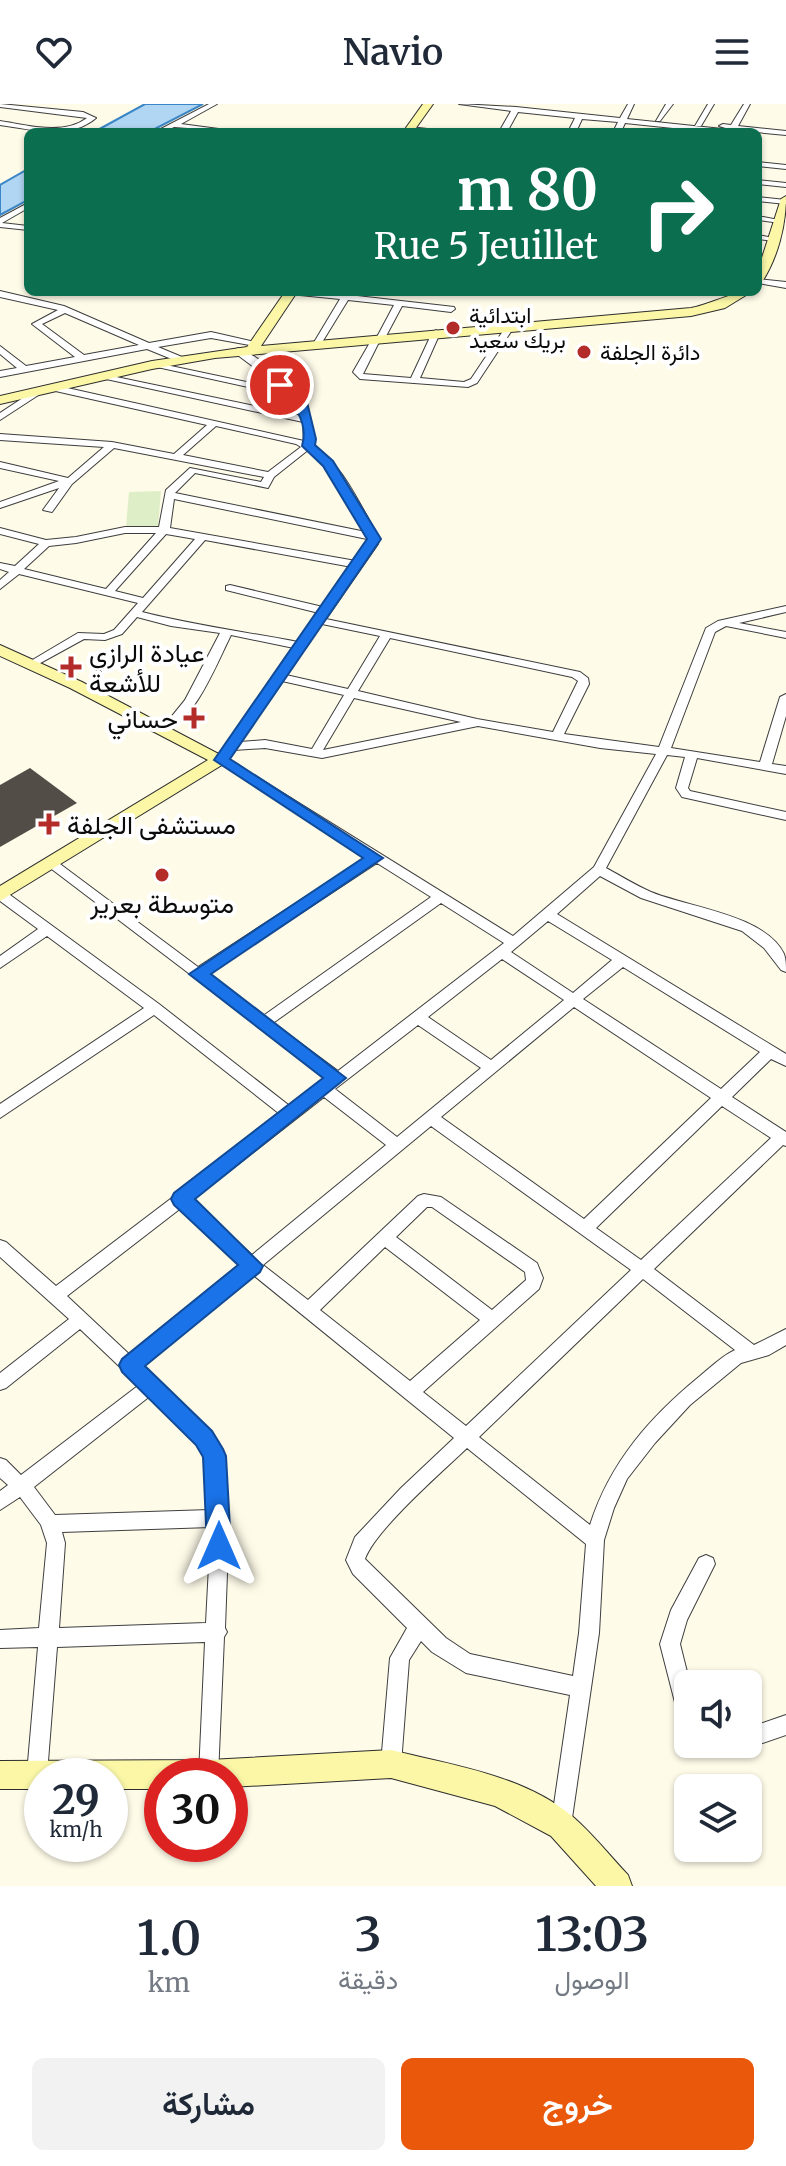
<!DOCTYPE html>
<html lang="ar">
<meta charset="utf-8">
<style>
body{margin:0;font-family:Merriweather,Vazirmatn,serif;background:#f2f2f3;color:#1f2937;direction:rtl;height:100vh;display:flex;flex-direction:column;font-size:30px;white-space:nowrap}
*{box-sizing:border-box;margin:0}
p{font-size:26px;color:#747a83}
.icon{flex:none;width:44px;height:44px;fill:none;stroke:currentColor;stroke-width:2;stroke-linecap:round;stroke-linejoin:round}
.map{position:relative;height:1782px;overflow:hidden;direction:ltr}
.drawer{display:flex;flex-direction:column;background:#fff;flex:1}
.drawer>*{flex:none}
.hud{position:absolute;left:24px;top:24px;width:738px;height:168px;border-radius:12px;box-shadow:0 2px 6px #0004;direction:rtl;background:#0b6e4f;color:#fff;overflow:hidden}
.buttons{position:absolute;left:674px;top:1566px;display:grid;gap:16px}
.buttons a{display:grid;place-items:center;width:88px;height:88px;border-radius:12px;background:#fff;box-shadow:0 2px 6px #0004;font-size:40px}
.speed{position:absolute;left:24px;top:1654px;display:flex;gap:16px;font-size:40px;font-weight:700;text-align:center}
.speed>*{display:grid;place-content:center;width:104px;height:104px;border-radius:50%;background:#fff;box-shadow:0 2px 6px #0004;line-height:1}
.speed small{font-size:20px;font-weight:400}
.speed .limit{border:12px solid #d22;background:#fff;color:#111}
.pin{position:absolute;display:grid;place-items:center;width:68px;height:68px;color:#fff;margin:-34px;border:4px solid #fff;border-radius:50%;box-shadow:0 2px 8px #0007}
.me{position:absolute;width:88px;margin:-44px;rotate:0deg;stroke-linejoin:round;filter:drop-shadow(0 0 6px #0008)}
.turn{display:flex;align-items:center;gap:28px;height:168px;padding:0 32px;font-size:36px}
.turn .icon{width:104px;height:104px;stroke-width:2.5}
.turn b{display:block;font-size:56px;line-height:68px}
.eta{display:flex;justify-content:space-evenly;align-items:center;height:136px;text-align:center}
.eta b{font-size:48px;font-weight:600;line-height:56px}
.primary-button{display:flex;gap:16px;margin-top:auto;padding:16px 32px}
.primary-button a{flex:1;height:92px;border-radius:12px;background:#ea580c;color:#fff;font-size:32px;font-weight:600;line-height:92px;text-align:center}
.primary-button a+a{background:#f2f2f3;color:#1f2937}
header{display:flex;justify-content:space-between;align-items:center;height:104px;padding:0 32px;background:#fff;font-size:36px;font-weight:600}
.map>svg:first-child{display:block}
</style>
<header><svg class="icon" aria-label="menu" viewBox="0 0 24 24"><path d="M4 6h16M4 12h16M4 18h16"/></svg>Navio<svg class="icon" aria-label="heart" viewBox="0 0 24 24"><path d="M12 20l-8-8c-3-5 5-10 8-4 3-6 11-1 8 4z"/></svg></header>
<div class="map">
<svg width="786" height="1782" viewBox="0 0 786 1782">
<rect width="100%" height="100%" fill="#fefbe9"/>
<!-- pitch -->
<path fill="#deeec7" d="M161,387L158,423H126L129,388Z"/>
<!-- water -->
<g fill="#b1d6f3" stroke="#3b86c6" stroke-width="2">
<path d="M145,0H203L149,28H94Z"/>
<path d="M28,65V96L0,111V81Z"/>
</g>
<!-- building -->
<path fill="#534d48" d="M30,664L77,699L0,743V681Z"/>
<g fill="none" stroke-linecap="round" stroke-linejoin="round">
<!-- street casing -->
<g stroke="#3e3e3e" stroke-width="2">
<g id="street">
<path d="M0,0L83,8L96,14C69,37 31,25 0,21V17C27,21 63,32 87,14L0,3Z"/>
<path d="M209,0H217L181,20L241,28L174,23L164,28H155Z"/>
<path d="M459,0L516,3L620,14L628,0H634L627,15L732,26L719,22L723,20L731,21L744,0H750L738,22L786,27V31L735,26H733L736,28H711L625,19L621,28H613L618,18L582,15L576,28H568L575,14L518,8L507,28H499L511,7Z"/>
<path d="M666,0H673L660,17H656Z"/>
<path d="M708,0H714L701,22H695Z"/>
<path d="M410,23L436,26L440,28L407,27Z"/>
<path d="M758,58L786,61V65L758,62Z"/>
<path d="M758,76L786,79V83L758,80Z"/>
<path d="M758,93L786,96V100L758,97Z"/>
<path d="M28,99V104L2,119L28,122V126L0,123V114Z"/>
<path d="M758,112L784,117L780,119L758,116Z"/>
<path d="M758,131L778,135L774,137L758,135Z"/>
<path d="M758,175L786,178V184L758,179Z"/>
<path d="M0,187L64,202L149,239L211,228L259,239L255,242L211,234L158,243L182,253V257L179,258L147,245L0,273V267L17,264L0,250V242L26,262L75,253L32,220L58,206L0,193ZM65,209L139,241L84,251L42,220Z"/>
<path d="M296,188H322L454,203L455,205L451,208L402,202L385,234L380,236L363,270L411,274L432,229L436,226L440,229L420,274L464,278L471,275L507,221L514,223L477,279L468,283L360,275L353,268L372,235L377,233L394,201L348,196L321,240L317,243L313,240L340,195L300,191Z"/>
<path d="M238,244C275,261 318,297 313,341C345,363 359,401 379,433L378,440L326,515L580,568L588,574L589,580L564,630L659,643L706,524L718,517L786,502V508L739,519L786,528V534L726,522L715,528L671,644L760,658L780,593L786,590V612L772,660L786,662V670L697,654L688,684L690,687L786,708V716L682,693L676,684L685,653L667,651L606,764C621,772 635,781 651,788C687,803 766,811 784,850C786,855 786,862 786,868L781,866L764,844L742,827L641,794L600,772L557,810L786,950V962L771,955L732,993L786,1028V1042L783,1041L654,1165L754,1241L786,1225V1241L769,1251L741,1259L690,1301L655,1339L627,1375L614,1404L604,1436L599,1529L571,1721L568,1728L561,1731L554,1728L551,1721L570,1591L466,1569L432,1548L421,1537L409,1556L401,1660L398,1667L391,1670L384,1667L381,1660L390,1554L407,1524L353,1470L346,1456L355,1433L401,1384L454,1334L252,1170L141,1262L210,1328L223,1352L229,1414L225,1524L227,1528L224,1533L218,1672H200L199,1670L205,1538L57,1543L47,1670L42,1672V1678L37,1680L30,1677L27,1670L38,1543L0,1544V1526L39,1524L47,1439L41,1421L20,1393L0,1406V1387L8,1381L0,1374V1354L6,1356L21,1371L139,1281L80,1225L6,1284L0,1286V1269L69,1215L0,1153V1136L6,1138L56,1182L281,1011L154,911L0,1014V1000L144,904L47,832L0,864V852L38,825L0,797V787L6,788L159,900L291,1003L328,975L45,760L51,756L56,757L198,863L367,753L215,656L294,544L231,531C216,561 195,617 162,630L156,626L168,617L185,596L220,529L171,522L137,513L122,530L105,536L84,535L33,563L27,560L29,558L78,529L104,530L114,526L138,499L19,470L0,485V476L9,468L0,465V459L15,462L39,440L0,430V424L46,436L76,433L125,423H159L166,386L190,364L261,378L264,373L114,344L72,380L52,408L43,406L59,384L0,404V398L59,377L0,364V358L68,374L104,343L0,336V330L112,338L174,350L207,321L51,286V282L54,281L304,337L303,318L97,273L102,270L302,312L289,292L148,261L152,258L284,286L235,249L234,247ZM216,322L296,340L301,343L268,368L183,351ZM308,346C335,368 350,398 366,428L175,389L195,369L268,384L274,373ZM174,395L367,435L368,440L356,457L170,424ZM125,429H156L106,485L24,465L49,442L76,439ZM166,430L195,435L143,494L115,487ZM205,436L352,463L323,503L230,481L226,482V486L319,509L313,514V518L298,538C246,528 193,521 142,508ZM322,520L380,532L348,585L286,571ZM390,534L572,573L578,577L553,628L477,615L358,587ZM282,577L344,591L312,645L265,636L240,638ZM354,594L461,618L323,646ZM478,622L600,644L656,650L594,763L513,832L228,655L234,646L265,644L322,654ZM377,759L431,793L263,912L208,870ZM441,799L504,839L338,967L273,919ZM548,817L612,856L573,889L511,848ZM502,855L564,896L491,956L428,913ZM623,863L760,948L721,985L583,895ZM574,903L711,994L584,1115L441,1013ZM418,921L481,964L397,1033L335,985ZM324,993L386,1041L252,1151L192,1096ZM722,1002L771,1034L641,1156L596,1124ZM431,1022L631,1166L466,1322L423,1288L539,1185L543,1174L537,1159L441,1093L424,1090L418,1092L308,1196L263,1161ZM427,1103H432L525,1168L526,1176L492,1206L396,1133ZM181,1104L241,1160L130,1251L67,1192ZM385,1143L480,1216L410,1277L320,1206ZM643,1175L735,1246C722,1252 711,1263 700,1272C650,1313 610,1358 590,1421L479,1333ZM150,1292L198,1340L205,1353L210,1406L55,1411L34,1383ZM467,1344L586,1440L579,1529L573,1572L470,1550L446,1534L365,1455C375,1426 442,1368 467,1344ZM211,1423L206,1519L59,1524L65,1439L62,1428Z"/>
<path d="M35,286L43,288L0,316V309Z"/>
<path d="M706,1451L713,1454L715,1460L687,1516L680,1540L690,1580H688V1620L681,1617L678,1610L660,1540L671,1506L699,1454Z"/>
<path d="M786,1611V1631L748,1644L741,1641L748,1640V1624Z"/>
</g>
</g>
<!-- secondary casing -->
<g stroke="#2d2d2d" stroke-width="2">
<g id="secondary">
<path d="M423,0H433L413,28H403Z"/>
<path d="M786,92C786,121 778,153 762,178L758,179V166L781,95Z"/>
<path d="M285,188H297L261,242L691,204C712,200 730,188 751,188L725,204L691,212L215,254L152,265L0,300V292L152,257L247,243Z"/>
<path d="M0,541L82,578L230,656L0,797V782L208,656L70,584L0,552Z"/>
<path d="M391,1646C451,1661 523,1671 572,1712C592,1729 610,1752 628,1771L632,1782H596L551,1732L495,1702L391,1674L230,1683V1672H162V1685H110V1672H42V1685H0V1657L209,1656Z"/>
</g>
</g>
<!-- street -->
<use href="#street" fill="#fff" fill-rule="evenodd"/>
<!-- secondary -->
<use href="#secondary" fill="#fbf7a7" fill-rule="evenodd"/>
</g>
<!-- route -->
<path fill="#1a73e8" stroke="#114b97" stroke-width="2" d="M280,278L307,298L316,335L315,341L333,357L381,435L230,655L383,754L211,870L346,974L195,1095L263,1162L260,1168L145,1262L212,1327L223,1345L226,1352L231,1442L227,1450L219,1454L211,1450L207,1442L203,1353L196,1341L122,1268L119,1261L122,1255L238,1161L174,1101L171,1095L174,1089L323,974L189,870L363,754L214,656L367,435L323,362L302,342C309,318 293,297 276,284L274,281Z"/>
<!-- markers -->
<g fill="#b32c2a" stroke="#fff" stroke-width="3">
<circle cx="453" cy="224" r="8"/>
<circle cx="584" cy="248" r="8"/>
<path d="M67 551h8v8h8v8h-8v8h-8v-8h-8v-8h8z"/>
<path d="M190 602h8v8h8v8h-8v8h-8v-8h-8v-8h8z"/>
<path d="M45 708h8v8h8v8h-8v8h-8v-8h-8v-8h8z"/>
<circle cx="162" cy="771" r="8"/>
</g>
<g text-anchor="middle" dominant-baseline="central" stroke-width="8" stroke-linejoin="round" paint-order="stroke">
<!-- far-poi labels -->
<g font-size="22" fill="#0b0b0b" stroke="#fff" text-anchor="start">
<text x="469" y="211">ابتدائية<tspan x="469" dy="25">بريك سعيد</tspan></text>
<text x="600" y="248">دائرة الجلفة</text>
</g>
<!-- poi labels -->
<g font-size="26" fill="#0b0b0b" stroke="#fff" text-anchor="start">
<text x="89" y="548">عيادة الرازي<tspan x="89" dy="30">للأشعة</tspan></text>
<text x="178" y="614" text-anchor="end">حساني</text>
<text x="67" y="720">مستشفى الجلفة</text>
<text x="162" y="799" text-anchor="middle">متوسطة بعرير</text>
</g>
</g>
</svg>
<div class="buttons">
<a><svg class="icon" aria-label="sound" viewBox="0 0 24 24"><path d="M4 9h4l5-4v14l-5-4H4zM17 9q2 3 0 6"/></svg></a>
<a><svg class="icon" aria-label="layers" viewBox="0 0 24 24"><path d="M12 4l9 5-9 5-9-5zM3 14l9 5 9-5"/></svg></a>
</div>
<div class="speed"><div>29<small>km/h</small></div><div class="limit">30</div></div>
<div class="pin" style="left:280px;top:281px;background:#d93025"><svg class="icon" aria-label="arrive" viewBox="0 0 24 24"><path d="M6 21V4h12l-3 4 3 4H6"/></svg></div>
<svg class="me" style="left:219px;top:1442px" viewBox="-20 -20 40 40"><path d="M0-17L14 15 0 8-14 15z" fill="#1a73e8" stroke="#fff" stroke-width="4"/></svg>
<div class="hud">
<div class="turn"><svg class="icon" aria-label="right" viewBox="0 0 24 24"><path d="M7 20v-9h11M14 6l5 5-5 5"/></svg><div><b>80 m</b>Rue 5 Jeuillet</div></div>
</div>
</div>
<section class="drawer">
<div class="eta">
<div><b>13:03</b><p>الوصول</p></div>
<div><b>3</b><p>دقيقة</p></div>
<div><b>1.0</b><p>km</p></div>
</div>
<div class="primary-button"><a>خروج</a><a>مشاركة</a></div>
</section>
